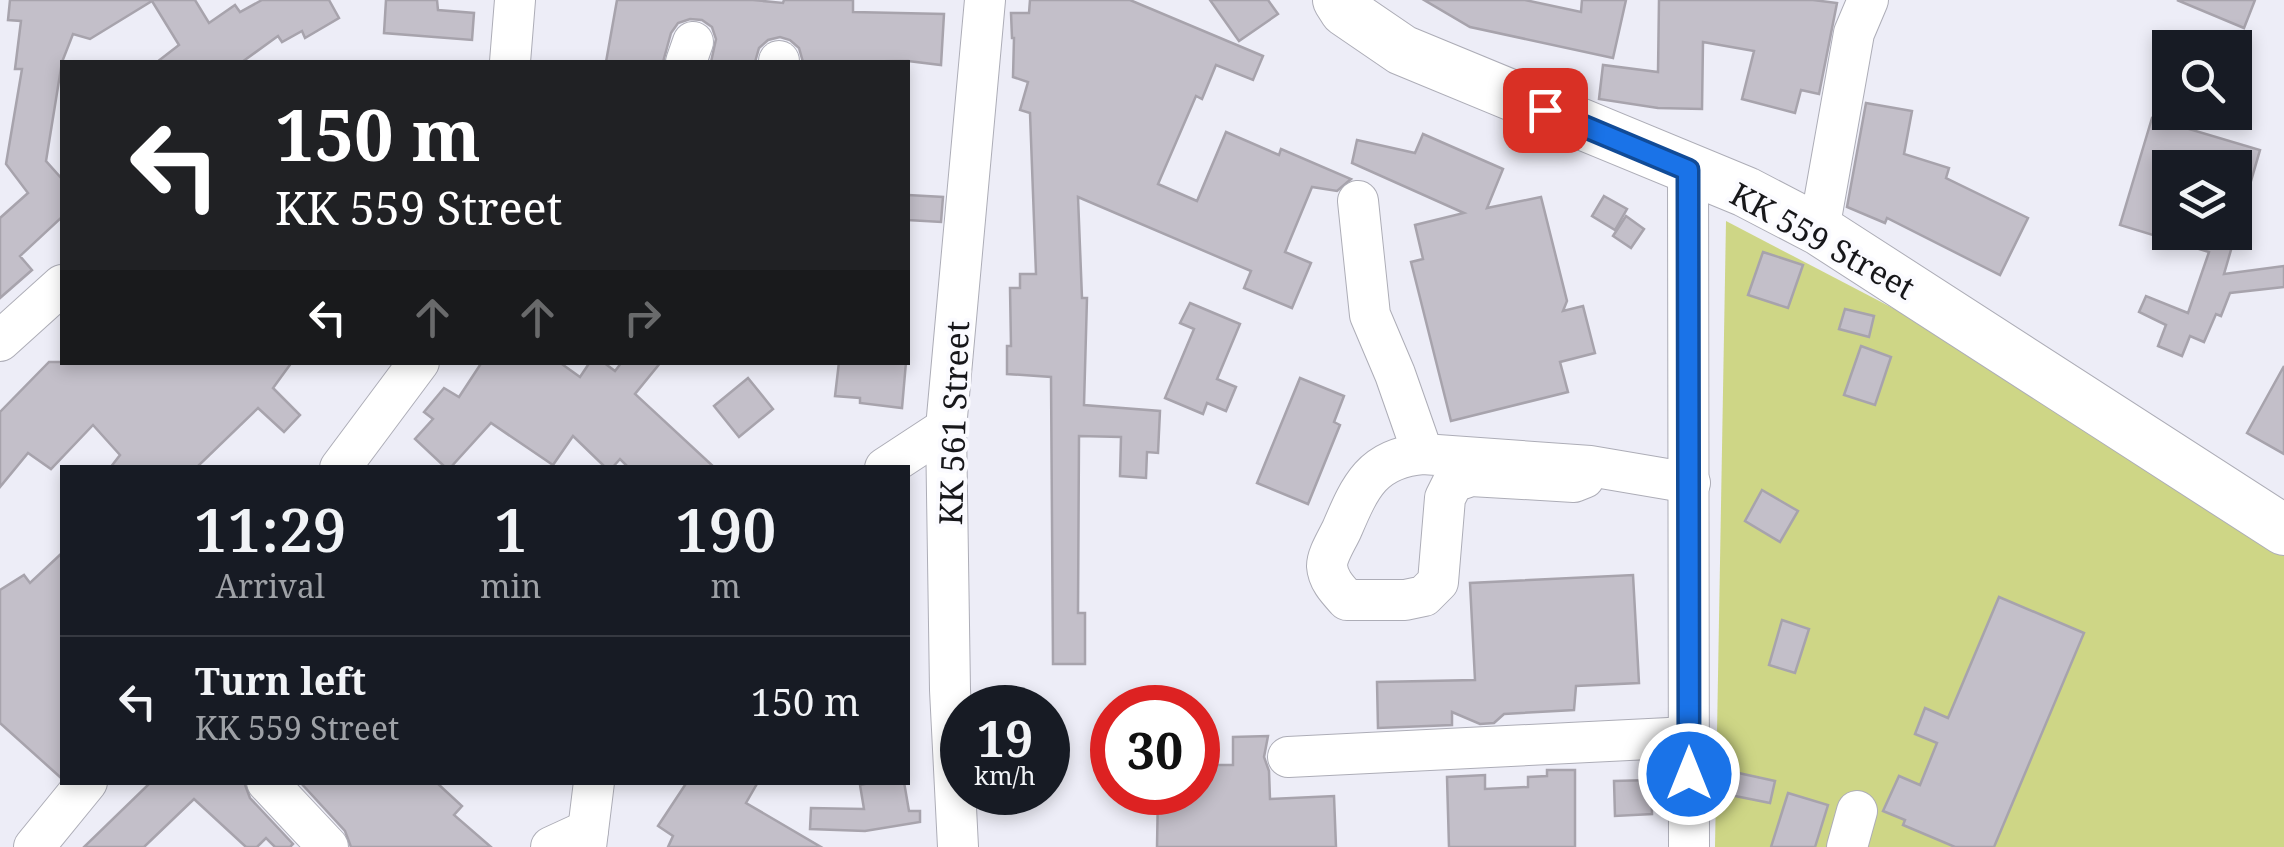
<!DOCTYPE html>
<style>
body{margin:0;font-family:"Noto Serif",serif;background:#20242c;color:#f1f3f6;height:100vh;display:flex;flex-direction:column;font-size:38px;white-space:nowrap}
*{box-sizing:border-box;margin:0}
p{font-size:32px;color:#9ea1a6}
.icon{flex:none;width:55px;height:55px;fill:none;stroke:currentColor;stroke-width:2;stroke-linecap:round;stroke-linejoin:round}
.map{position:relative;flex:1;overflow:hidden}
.side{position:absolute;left:60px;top:465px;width:850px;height:320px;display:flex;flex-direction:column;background:#171b24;border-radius:0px;box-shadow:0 5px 15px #0003}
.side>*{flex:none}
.guide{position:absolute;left:60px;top:60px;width:850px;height:305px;border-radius:0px;box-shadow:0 5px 15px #0003;background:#202124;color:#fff;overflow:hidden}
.buttons{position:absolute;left:2152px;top:30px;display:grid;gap:20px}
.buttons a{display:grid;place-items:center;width:100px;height:100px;border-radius:0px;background:#171b24;box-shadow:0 5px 15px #0003;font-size:50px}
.speed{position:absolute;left:940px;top:685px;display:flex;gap:20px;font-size:50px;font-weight:700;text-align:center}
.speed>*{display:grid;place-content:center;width:130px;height:130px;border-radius:50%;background:#171b24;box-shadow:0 5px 15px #0003;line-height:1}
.speed small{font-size:25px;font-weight:400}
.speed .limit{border:15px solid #d22;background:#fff;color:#111}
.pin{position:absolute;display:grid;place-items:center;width:85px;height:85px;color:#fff;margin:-42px;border-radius:20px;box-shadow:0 5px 15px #0006}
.me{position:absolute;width:110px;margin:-55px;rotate:0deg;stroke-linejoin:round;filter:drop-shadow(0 0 8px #0008)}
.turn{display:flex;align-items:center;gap:35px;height:210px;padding:0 50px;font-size:45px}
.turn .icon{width:130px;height:130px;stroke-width:2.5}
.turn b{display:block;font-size:70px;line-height:85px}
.lanes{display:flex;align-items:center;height:95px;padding:0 50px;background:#0003;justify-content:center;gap:50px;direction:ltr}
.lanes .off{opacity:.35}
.eta{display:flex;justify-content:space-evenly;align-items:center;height:170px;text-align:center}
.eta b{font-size:60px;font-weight:600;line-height:70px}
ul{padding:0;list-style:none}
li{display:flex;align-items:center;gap:30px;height:130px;padding:0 50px;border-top:2px solid #363941}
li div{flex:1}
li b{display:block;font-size:38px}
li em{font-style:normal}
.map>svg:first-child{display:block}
</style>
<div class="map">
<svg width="2284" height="847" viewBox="0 0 2284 847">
<rect width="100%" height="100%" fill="#ededf7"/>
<!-- green -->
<path fill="#ced686" d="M1726,221L1952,339L2284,551V847H1715Z"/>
<!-- building -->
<g fill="#c3bfc9" stroke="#a7a3ac" stroke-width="2.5" fill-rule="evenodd">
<path d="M10,0H195L209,23L235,5L240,12L262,0H329L339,18L305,38L302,31L282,42L278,36L242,62H157L179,45L152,1L90,39L73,34L62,62L46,161L62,179V217L20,256L32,270L0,298V218L28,193L6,164L22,69H15L21,21L8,20Z"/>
<path d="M386,0H437L438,10L474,13L472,40L384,33Z"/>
<path d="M617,0H753L783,3L784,0H853V12L944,14L941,65L908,61L803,62L799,48L790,40L780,37L768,40L759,48L755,62H711L716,39L712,27L702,20L690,19L678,23L671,33L663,62H606Z"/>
<path d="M1030,0H1130L1263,56L1253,80L1216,65L1202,99L1196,96L1158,184L1197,201L1226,132L1279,155L1281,149L1351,179L1337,191L1312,187L1285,252L1311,263L1292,308L1244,288L1251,271L1078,197L1082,298H1087L1084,405L1160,411L1158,453L1147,452L1146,478L1120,476L1121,437L1079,436L1078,613H1085V664H1053L1051,377L1007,374V346H1011L1010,288H1020V274H1036L1030,113L1020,110L1028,82L1013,77L1014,38H1012L1011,13H1029Z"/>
<path d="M1210,0H1268L1278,14L1239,41Z"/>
<path d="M1424,0H1525L1581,12L1582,0H1626L1613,58L1470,27Z"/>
<path d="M1659,0H1813L1837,3L1819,94L1801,90L1795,113L1742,99L1754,51L1703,42L1702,109L1658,108L1599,99L1603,65L1658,72Z"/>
<path d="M2177,0H2255L2244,28Z"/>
<path d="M1866,103L1912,111L1904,154L1949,168L1946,178L2028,218L2000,275L1887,218L1885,223L1847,207Z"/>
<path d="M2152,118L2260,150L2224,274L2284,266V287L2230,293L2221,316L2216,314L2204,342L2190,336L2182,356L2158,346L2166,325L2139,312L2146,296L2188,313L2209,252L2120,225ZM2170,168H2235V232H2170Z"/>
<path d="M1423,134L1503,169L1487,208L1541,197L1567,301L1563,311L1583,306L1595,353L1560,362L1568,392L1451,421L1411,262L1423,259L1415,225L1464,213L1352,163L1357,140L1415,153Z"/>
<path d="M908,195L943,197L941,222L908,220Z"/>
<path d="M1604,196L1627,209L1615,230L1592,216Z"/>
<path d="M1626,216L1644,229L1631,248L1613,236Z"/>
<path d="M1763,252L1803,265L1788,308L1748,295Z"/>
<path d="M1190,303L1240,324L1217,379L1236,387L1226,411L1207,403L1203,414L1165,398L1194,329L1180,323Z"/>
<path d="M1845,309L1874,316L1869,337L1839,329Z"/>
<path d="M1861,346L1891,357L1875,405L1844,395Z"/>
<path d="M49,362H292L273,388L300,415L284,432L258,408L196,468H110L120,455L93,425L51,469L28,453L0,487V412Z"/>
<path d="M482,362H559L580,377L590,362H603L615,371L622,362H661L635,394L715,468H629L620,459L612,468H606L573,436L553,465L491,423L450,468H446L415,439L433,419L424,412L444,388L459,397Z"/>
<path d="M839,362H906L902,408L860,403V398L835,396Z"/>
<path d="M2284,366V454L2247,433Z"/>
<path d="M748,378L773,409L739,437L714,406Z"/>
<path d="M1300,378L1344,396L1334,422L1340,425L1308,504L1257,483Z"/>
<path d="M1762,490L1798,511L1780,542L1745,521Z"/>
<path d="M62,553V774L60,777L0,723V590L24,575L30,583Z"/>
<path d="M1633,575L1639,683L1576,686L1574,710L1504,714L1494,723L1480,724L1452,712V725L1378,728L1377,682L1475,680L1470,583Z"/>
<path d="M1999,597L2084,633L1994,847H1955L1903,825L1905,820L1883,811L1899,776L1920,785L1937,743L1915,734L1925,708L1948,718Z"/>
<path d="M1782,620L1809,629L1795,673L1769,665Z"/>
<path d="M1268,736L1264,757L1269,771L1270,799L1334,796L1336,847H1157L1158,792H1198V765H1233V737Z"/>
<path d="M1547,770H1575V847H1449L1447,777L1485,775V789L1528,787V777L1547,776Z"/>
<path d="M1734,772L1775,781L1770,803L1730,795Z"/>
<path d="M1651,780L1652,814L1615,816L1614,781Z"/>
<path d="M151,782H244L250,798L293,844L290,847H275L266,838L257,847H246L194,799L144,847H84Z"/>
<path d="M300,782H436L462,806L454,815L491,847H351L345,831Z"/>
<path d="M687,782H758L746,803L821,847H668L673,836L658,826Z"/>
<path d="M874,782H904L909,811H920V822L865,831L810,829L811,808L864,809L860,785Z"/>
<path d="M1788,793L1828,805L1815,847H1771Z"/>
</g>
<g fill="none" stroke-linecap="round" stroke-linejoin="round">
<!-- minor casing -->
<g stroke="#adadb7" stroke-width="42">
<g id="minor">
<path d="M510,62L515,0"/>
<path d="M686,62L693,42"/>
<path d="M779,62V61"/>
<path d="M1688,170L1689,847"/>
<path d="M1358,201L1370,315L1395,374L1423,454"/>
<path d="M1819,230L1854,33L1868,0"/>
<path d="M0,341L62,285"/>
<path d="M1590,466L1584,478L1574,482L1471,476L1453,482L1445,498L1438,582L1424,596L1405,600H1347C1338,590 1328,580 1327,566C1327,555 1337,540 1342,529C1360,487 1372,458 1423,454L1590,466L1690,483"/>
<path d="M340,468L419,362"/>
<path d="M885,468L946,428"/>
<path d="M1288,757L1689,737"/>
<path d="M267,782L328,847"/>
<path d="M34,847L87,782"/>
<path d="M551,847L588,830"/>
<path d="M586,847L594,782"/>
<path d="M958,847L950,690L946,428L985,0"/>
<path d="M1847,847L1857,811"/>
</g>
</g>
<!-- major casing -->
<g stroke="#adadb7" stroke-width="52">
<path id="major" d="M1338,0L1345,11L1402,50L1746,192L1819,230L2284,530"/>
</g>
<!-- minor -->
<use href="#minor" stroke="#fff" stroke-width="40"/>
<!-- major -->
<use href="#major" stroke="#fff" stroke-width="50"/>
</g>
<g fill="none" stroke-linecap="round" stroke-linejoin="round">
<!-- route casing -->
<g stroke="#114b97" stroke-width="25">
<path id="route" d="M1545,110L1688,170L1689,774"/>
</g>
<!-- route -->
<use href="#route" stroke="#1a73e8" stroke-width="18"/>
</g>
<g text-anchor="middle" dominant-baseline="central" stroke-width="8" stroke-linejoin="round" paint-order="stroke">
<!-- street labels -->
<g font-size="32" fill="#17171a" stroke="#fbfbff">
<text transform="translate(1823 240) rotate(29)">KK 559 Street</text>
<text transform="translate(953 423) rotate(-88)">KK 561 Street</text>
</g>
</g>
</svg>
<div class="buttons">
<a><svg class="icon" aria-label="search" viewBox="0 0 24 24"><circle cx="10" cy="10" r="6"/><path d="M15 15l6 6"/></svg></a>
<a><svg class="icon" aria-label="layers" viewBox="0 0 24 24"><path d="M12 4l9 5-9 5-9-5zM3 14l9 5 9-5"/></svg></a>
</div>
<div class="speed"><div>19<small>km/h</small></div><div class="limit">30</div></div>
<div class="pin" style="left:1545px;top:110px;background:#d93025"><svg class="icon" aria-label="arrive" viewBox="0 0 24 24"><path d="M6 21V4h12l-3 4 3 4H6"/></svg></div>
<svg class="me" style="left:1689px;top:774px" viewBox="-20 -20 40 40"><circle r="17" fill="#1a73e8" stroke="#fff" stroke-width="3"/><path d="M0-11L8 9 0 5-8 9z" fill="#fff"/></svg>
<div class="guide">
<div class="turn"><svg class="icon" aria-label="left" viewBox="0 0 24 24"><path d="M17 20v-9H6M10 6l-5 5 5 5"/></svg><div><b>150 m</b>KK 559 Street</div></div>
<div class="lanes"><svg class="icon" aria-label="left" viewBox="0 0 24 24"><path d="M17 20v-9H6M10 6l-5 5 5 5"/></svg><svg class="icon off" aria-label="ahead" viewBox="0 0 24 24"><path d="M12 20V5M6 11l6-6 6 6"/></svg><svg class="icon off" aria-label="ahead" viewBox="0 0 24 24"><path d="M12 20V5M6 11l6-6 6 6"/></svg><svg class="icon off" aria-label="right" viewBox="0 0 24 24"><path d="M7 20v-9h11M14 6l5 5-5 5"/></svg></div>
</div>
<section class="side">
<div class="eta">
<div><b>11:29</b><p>Arrival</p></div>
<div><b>1</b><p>min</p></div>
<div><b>190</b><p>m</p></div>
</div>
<ul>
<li><svg class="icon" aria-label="left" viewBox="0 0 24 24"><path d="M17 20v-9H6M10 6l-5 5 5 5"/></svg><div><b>Turn left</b><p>KK 559 Street</p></div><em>150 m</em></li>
</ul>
</section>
</div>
